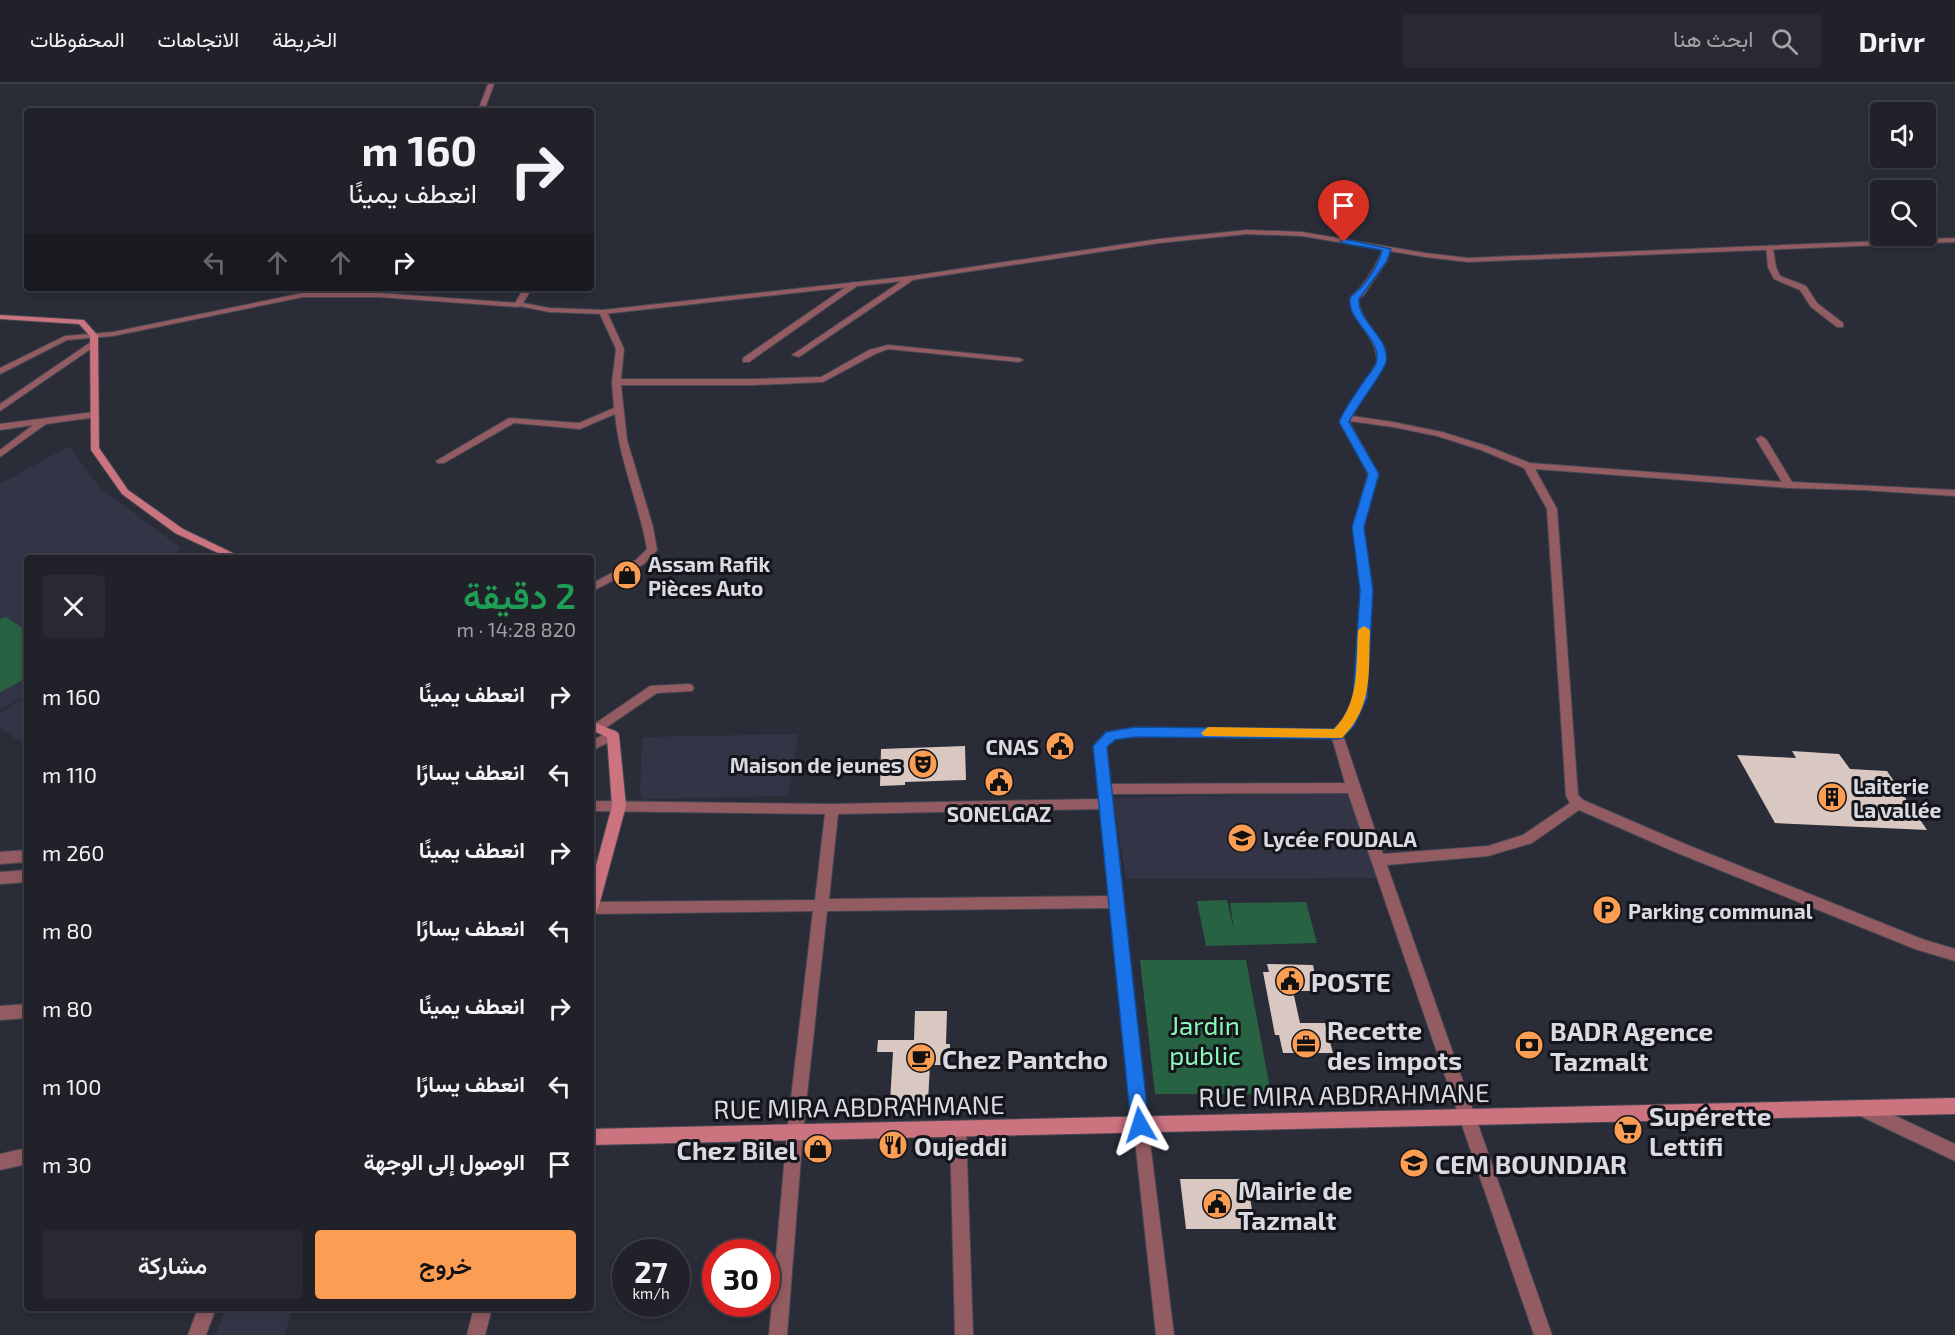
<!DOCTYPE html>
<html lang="ar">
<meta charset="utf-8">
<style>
body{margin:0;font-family:"Exo 2",Vazirmatn,sans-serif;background:#282931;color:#f1f3f6;direction:rtl;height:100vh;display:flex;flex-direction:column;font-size:22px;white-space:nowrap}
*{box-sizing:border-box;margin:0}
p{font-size:20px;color:#a2a3a8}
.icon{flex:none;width:33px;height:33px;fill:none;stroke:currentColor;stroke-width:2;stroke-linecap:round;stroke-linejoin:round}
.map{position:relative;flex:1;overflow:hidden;direction:ltr}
.drawer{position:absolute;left:24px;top:471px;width:570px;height:756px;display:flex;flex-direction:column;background:#202129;border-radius:6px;box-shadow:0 3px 9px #0003,0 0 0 2px #3d3e46;direction:rtl}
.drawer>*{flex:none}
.hud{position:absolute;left:24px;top:24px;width:570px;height:183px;border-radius:6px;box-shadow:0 3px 9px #0003,0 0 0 2px #3d3e46;direction:rtl;background:#202129;color:#f1f3f6;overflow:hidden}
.tools{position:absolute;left:1870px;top:18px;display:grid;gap:12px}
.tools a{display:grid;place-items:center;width:66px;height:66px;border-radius:6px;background:#202129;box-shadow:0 3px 9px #0003,0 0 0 2px #3d3e46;font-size:30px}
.speed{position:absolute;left:612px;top:1155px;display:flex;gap:12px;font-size:30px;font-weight:700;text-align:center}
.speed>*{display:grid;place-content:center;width:78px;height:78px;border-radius:50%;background:#202129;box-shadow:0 3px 9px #0003,0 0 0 2px #3d3e46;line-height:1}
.speed small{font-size:15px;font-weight:400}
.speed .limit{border:9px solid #d22;background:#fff;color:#111}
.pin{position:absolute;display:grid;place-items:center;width:51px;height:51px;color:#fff;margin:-62px -26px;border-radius:50% 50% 50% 0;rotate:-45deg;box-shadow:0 0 6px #0007}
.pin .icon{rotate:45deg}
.me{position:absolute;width:66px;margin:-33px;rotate:354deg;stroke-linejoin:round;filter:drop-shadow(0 0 4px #0008)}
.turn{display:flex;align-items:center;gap:21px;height:126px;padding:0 18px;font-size:27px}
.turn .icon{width:78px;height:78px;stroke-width:2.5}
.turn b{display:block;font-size:42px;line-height:51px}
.lanes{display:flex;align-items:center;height:57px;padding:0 18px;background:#0003;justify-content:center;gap:30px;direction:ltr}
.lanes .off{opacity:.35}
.round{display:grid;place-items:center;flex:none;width:63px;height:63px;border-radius:6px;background:#282931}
.overview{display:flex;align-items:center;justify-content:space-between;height:102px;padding:0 18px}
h1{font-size:36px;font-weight:600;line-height:45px;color:#1e9e55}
.action{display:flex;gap:12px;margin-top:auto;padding:12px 18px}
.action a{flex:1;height:69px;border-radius:6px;background:#fc9d54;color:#111;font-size:24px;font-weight:600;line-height:69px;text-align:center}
.action a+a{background:#282931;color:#f1f3f6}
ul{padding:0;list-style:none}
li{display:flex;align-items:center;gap:18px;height:78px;padding:0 18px}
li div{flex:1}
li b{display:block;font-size:22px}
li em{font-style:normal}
header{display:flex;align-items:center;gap:36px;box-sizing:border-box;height:84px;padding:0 30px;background:#202129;border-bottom:2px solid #3d3e46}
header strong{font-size:28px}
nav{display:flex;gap:33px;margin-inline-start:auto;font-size:21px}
.search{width:420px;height:54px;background:#282931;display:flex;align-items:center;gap:15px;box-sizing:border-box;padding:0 21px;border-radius:6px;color:#a2a3a8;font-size:22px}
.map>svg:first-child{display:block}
</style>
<header>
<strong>Drivr</strong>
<div class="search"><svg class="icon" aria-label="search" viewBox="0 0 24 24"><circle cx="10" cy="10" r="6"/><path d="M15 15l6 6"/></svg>ابحث هنا</div>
<nav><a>الخريطة</a><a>الاتجاهات</a><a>المحفوظات</a></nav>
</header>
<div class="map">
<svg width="1955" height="1251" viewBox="0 0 1955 1251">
<rect width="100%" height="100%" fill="#2a2c37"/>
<!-- built -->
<g fill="#333547">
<path d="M69,362L99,403L181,464L173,474H27V610L0,626V400Z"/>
<path d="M27,612V662L0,644V629Z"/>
<path d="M798,650L788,712L644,715L640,710L642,653Z"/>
<path d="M1348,709L1378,794L1126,795L1113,714Z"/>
<path d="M227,1224H294L284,1251H215Z"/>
</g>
<!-- green -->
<g fill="#276342">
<path d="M6,533L27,547V594L0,608V535Z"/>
<path d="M1227,816L1234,846L1230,819L1306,818L1317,859L1206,862L1197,817Z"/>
<path d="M1140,876H1246L1271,1010H1155Z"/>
</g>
<!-- building -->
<g fill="#d9c8c1">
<path d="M965,662L966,696L905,698V701L880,702L881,665Z"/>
<path d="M1792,667L1839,670L1850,685L1887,687L1927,746L1775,739L1737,671L1796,674Z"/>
<path d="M1267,880L1313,881L1318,907H1293L1300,939H1325L1333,969H1283L1279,951H1275L1263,888H1269Z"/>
<path d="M915,927H947L946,960H950L949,981H930L928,1018H890L893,968H877L878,956H914Z"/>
<path d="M1180,1095H1247L1255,1145H1186Z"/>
</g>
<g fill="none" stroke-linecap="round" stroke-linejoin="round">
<!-- minor casing -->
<g stroke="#464852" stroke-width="2">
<g id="minor">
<path d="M1766,162L1773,164L1776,183L1780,192L1806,202L1817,219L1843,239V243H1837L1811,223L1800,206L1774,195L1768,183Z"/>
<path d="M1384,163L1391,165L1387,177L1363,212L1358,215C1361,239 1385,253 1385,278L1352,332L1393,338L1442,348L1487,362L1530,379L1782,398L1756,355L1761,352L1766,355L1792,398L1955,406V412L1862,406L1789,404L1535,385L1557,425L1578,711L1583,716L1685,760L1922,855L1955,865V877L1915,865L1675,768L1579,726L1532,759L1488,772L1387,781L1552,1251H1534L1348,709L1112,710L1148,1041L1174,1251H1156L1110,824L827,827L803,1048L787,1251H769L787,1048L813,827L591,830V818L815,816L825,730L591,727V717L832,720L1099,715L1094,662C1105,645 1116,646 1135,644L1334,645L1344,636L1354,614L1362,506L1353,443L1368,390L1340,338L1377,278C1377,253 1353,239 1350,214C1366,200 1376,182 1384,163ZM1349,337L1393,343L1437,352L1481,366L1524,384L1547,425L1566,712L1570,719L1523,751L1488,762L1383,770L1343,651L1353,642L1366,614L1372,506L1363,443L1378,390ZM1135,652L1332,654L1345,699L1110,700L1106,663L1114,655ZM1100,725L1109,812L829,815L838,730Z"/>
<path d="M909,192L916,194L799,273L792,271Z"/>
<path d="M853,198L860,200L749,278H743V274Z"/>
<path d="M303,209H379L518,219L522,221L518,223L379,213H303L113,252L67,256L0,290V284L65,252L113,248Z"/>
<path d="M600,226L607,228L624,265L621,295H755L821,293L869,266L888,261L1019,274L1023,276L1019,278L888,265L875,270L823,298L755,301H621L627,356L653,443L657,466L644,480L591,508V500L636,476L647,465C639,419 619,376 615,330L580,345L514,339L444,379H438L436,377L509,334L579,339L614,324L612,298L616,265L599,228Z"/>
<path d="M91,258L98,260L0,327V320Z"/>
<path d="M94,328L97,329V333L46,340L0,373V366L33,341L0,346V340Z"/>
<path d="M688,600L692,601L694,604L692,607L657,609L601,647L597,648L591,644L593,641L650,602Z"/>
<path d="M613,646L617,648L619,651L617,654L591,667V657Z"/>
<path d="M27,766V778L0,780V768Z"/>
<path d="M27,786V798L0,800V788Z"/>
<path d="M27,920V934L0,936V922Z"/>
<path d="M1864,1017L1955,1060V1077L1858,1031L1856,1025L1858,1019Z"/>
<path d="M958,1037L964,1039L966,1045L973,1251H955L950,1045L952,1039Z"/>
<path d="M27,1064V1080L0,1086V1070Z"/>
<path d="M198,1224H216L206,1251H188Z"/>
<path d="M474,1224H492L485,1251H467Z"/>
</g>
</g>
<!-- tertiary casing -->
<g stroke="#464852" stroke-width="2">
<g id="tertiary">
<path d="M488,0H494L484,27H478Z"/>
<path d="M1247,146L1302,148L1425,169L1468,174L1955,154V158L1468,178L1425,173L1302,152L1247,150L1159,159L912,196L603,230L549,228L514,221L524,204H532L523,219L549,224L603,226L912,192L1159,155Z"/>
</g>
</g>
<!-- secondary casing -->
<g stroke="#464852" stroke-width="2">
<g id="secondary">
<path d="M0,231L84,236L98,252L99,364L128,406L183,445L243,474H229L175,449L122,410L91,366L90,252L79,240L0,235Z"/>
<path d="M591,637L617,648L619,651L626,722L598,825L596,829L591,831V800L612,722L607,653L591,646Z"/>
<path d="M1955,1014V1030L591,1061V1045Z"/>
</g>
</g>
<!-- minor -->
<use href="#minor" fill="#935b62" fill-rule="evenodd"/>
<!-- tertiary -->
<use href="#tertiary" fill="#935b62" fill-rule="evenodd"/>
<!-- secondary -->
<use href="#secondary" fill="#cc7380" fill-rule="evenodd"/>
</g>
<!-- route -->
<path fill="#1a73e8" stroke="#114b97" stroke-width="1.5" d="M1344,155L1391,165L1387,177L1359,215C1357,238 1391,254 1386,278C1384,288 1356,323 1349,338L1379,390L1364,443L1373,506L1367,614L1354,642L1342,654L1337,655L1135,653L1115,656L1107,663L1149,1041L1146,1047L1140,1050L1133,1047L1131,1041L1093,662L1106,648L1135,643L1334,645L1343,635L1353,614L1360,506L1352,443L1368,390L1339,338C1346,322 1356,309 1366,294C1369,290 1375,284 1376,279C1384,254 1343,236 1351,212C1365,203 1378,182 1382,166L1341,159L1340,158Z"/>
<!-- slow -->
<path fill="#f59e0b" d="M1364,542L1370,546C1368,588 1374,622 1342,654L1204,652L1201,649L1208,643L1334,645C1360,619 1356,581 1358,546Z"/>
<!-- icons -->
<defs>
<g id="shop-disc" transform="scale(1.5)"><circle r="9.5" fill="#fc9d54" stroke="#14151a"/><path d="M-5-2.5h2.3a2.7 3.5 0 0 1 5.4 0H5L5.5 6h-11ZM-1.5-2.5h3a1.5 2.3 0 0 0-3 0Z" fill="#111"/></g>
<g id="civic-disc" transform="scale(1.5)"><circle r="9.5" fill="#fc9d54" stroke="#14151a"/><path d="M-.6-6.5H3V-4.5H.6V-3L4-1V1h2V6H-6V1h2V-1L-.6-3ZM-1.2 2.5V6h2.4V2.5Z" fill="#111"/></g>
<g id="theatre-disc" transform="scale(1.5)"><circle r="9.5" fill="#fc9d54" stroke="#14151a"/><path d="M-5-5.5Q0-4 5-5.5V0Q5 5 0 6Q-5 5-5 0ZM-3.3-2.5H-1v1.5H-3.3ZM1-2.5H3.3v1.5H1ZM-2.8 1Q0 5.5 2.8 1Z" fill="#111"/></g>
<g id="building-disc" transform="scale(1.5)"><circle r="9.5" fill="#fc9d54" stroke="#14151a"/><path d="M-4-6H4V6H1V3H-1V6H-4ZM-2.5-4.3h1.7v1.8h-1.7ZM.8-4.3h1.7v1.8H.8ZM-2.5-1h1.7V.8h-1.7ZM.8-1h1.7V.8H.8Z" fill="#111"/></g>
<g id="school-disc" transform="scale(1.5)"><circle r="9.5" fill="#fc9d54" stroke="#14151a"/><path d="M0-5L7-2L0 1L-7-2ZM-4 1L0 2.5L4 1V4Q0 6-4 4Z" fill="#111"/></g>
<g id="parking-disc" transform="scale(1.5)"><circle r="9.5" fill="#fc9d54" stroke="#14151a"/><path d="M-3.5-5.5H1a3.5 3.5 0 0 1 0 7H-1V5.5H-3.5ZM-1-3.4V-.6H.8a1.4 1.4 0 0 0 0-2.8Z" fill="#111"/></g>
<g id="office-disc" transform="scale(1.5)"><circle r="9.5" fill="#fc9d54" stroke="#14151a"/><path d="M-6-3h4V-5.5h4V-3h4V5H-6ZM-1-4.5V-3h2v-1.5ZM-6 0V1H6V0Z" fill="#111"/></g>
<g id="bank-disc" transform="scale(1.5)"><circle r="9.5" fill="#fc9d54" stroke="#14151a"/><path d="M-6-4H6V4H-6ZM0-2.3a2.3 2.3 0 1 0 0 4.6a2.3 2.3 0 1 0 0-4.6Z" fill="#111"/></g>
<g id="cafe-disc" transform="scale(1.5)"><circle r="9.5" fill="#fc9d54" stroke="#14151a"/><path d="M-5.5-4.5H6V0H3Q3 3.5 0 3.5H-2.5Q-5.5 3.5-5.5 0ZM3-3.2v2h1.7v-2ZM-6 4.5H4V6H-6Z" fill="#111"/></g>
<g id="supermarket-disc" transform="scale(1.5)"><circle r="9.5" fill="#fc9d54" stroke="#14151a"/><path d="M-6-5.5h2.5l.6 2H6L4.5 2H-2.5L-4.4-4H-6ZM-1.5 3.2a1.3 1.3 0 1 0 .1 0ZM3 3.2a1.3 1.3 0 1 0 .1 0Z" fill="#111"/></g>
<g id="restaurant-disc" transform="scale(1.5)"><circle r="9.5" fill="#fc9d54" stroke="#14151a"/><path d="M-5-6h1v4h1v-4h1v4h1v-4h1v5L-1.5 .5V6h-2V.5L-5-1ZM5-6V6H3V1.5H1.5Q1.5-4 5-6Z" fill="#111"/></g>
</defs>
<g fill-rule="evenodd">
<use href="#shop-disc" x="627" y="491"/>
<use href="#civic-disc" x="1060" y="662"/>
<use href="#theatre-disc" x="923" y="680"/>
<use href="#civic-disc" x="999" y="698"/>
<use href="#building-disc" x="1832" y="713"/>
<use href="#school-disc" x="1242" y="754"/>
<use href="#parking-disc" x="1607" y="826"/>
<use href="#civic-disc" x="1290" y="897"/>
<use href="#office-disc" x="1306" y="960"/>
<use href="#bank-disc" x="1529" y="961"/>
<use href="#cafe-disc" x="921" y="974"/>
<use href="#supermarket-disc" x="1628" y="1046"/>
<use href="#restaurant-disc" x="893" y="1061"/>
<use href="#shop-disc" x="818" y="1065"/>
<use href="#school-disc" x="1414" y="1079"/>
<use href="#civic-disc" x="1217" y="1120"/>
</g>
<g text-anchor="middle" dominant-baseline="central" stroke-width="6" stroke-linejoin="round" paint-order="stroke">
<!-- poi labels -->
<g font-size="21" font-weight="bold" fill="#d9dae2" stroke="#14151a" text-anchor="start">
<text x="648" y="479">Assam Rafik<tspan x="648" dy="24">Pièces Auto</tspan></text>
<text x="1039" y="662" text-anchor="end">CNAS</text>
<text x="902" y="680" text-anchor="end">Maison de jeunes</text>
<text x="1853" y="701">Laiterie<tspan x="1853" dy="24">La vallée</tspan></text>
<text x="999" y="729" text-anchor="middle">SONELGAZ</text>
<text x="1263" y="754">Lycée FOUDALA</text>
<text x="1628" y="826">Parking communal</text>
</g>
<!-- near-poi labels -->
<g font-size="26" font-weight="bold" fill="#d9dae2" stroke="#14151a" text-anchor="start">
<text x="1311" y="897">POSTE</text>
<text x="1327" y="945">Recette<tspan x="1327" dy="30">des impots</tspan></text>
<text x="1550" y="946">BADR Agence<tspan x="1550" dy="30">Tazmalt</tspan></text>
<text x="942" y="974">Chez Pantcho</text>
<text x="1649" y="1031">Supérette<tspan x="1649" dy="30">Lettifi</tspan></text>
<text x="914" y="1061">Oujeddi</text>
<text x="797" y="1065" text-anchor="end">Chez Bilel</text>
<text x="1435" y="1079">CEM BOUNDJAR</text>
<text x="1238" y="1105">Mairie de<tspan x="1238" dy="30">Tazmalt</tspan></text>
</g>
<!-- near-park labels -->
<g font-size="26" fill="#8bf7b7" stroke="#14151a">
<text x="1205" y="940">Jardin<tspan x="1205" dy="30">public</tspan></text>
</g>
<!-- near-street labels -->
<g font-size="26" fill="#d9dae2" stroke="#14151a">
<text transform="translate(1344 1010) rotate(-1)">RUE MIRA ABDRAHMANE</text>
<text transform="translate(859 1022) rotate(-1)">RUE MIRA ABDRAHMANE</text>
</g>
</g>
</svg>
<div class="tools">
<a><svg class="icon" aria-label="sound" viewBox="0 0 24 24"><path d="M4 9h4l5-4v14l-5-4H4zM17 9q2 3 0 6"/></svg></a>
<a><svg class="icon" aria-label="search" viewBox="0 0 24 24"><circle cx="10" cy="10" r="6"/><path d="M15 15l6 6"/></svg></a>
</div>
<div class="speed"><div>27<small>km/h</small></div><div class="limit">30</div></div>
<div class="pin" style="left:1344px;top:158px;background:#d93025"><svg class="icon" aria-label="arrive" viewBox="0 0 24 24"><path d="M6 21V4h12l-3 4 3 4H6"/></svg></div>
<svg class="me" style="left:1140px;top:1041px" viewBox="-20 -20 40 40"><path d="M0-17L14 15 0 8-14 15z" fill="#1a73e8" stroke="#fff" stroke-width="4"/></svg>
<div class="hud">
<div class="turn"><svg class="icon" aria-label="right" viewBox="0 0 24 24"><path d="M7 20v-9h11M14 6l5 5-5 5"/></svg><div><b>160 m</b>انعطف يمينًا</div></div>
<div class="lanes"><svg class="icon off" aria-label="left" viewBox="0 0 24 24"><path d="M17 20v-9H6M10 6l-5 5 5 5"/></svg><svg class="icon off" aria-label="ahead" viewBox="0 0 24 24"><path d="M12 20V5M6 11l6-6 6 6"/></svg><svg class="icon off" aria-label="ahead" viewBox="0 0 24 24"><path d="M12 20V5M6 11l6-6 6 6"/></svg><svg class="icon" aria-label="right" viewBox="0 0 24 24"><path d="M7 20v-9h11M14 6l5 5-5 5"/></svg></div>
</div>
<section class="drawer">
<div class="overview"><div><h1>2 دقيقة</h1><p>820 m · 14:28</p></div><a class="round"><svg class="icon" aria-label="close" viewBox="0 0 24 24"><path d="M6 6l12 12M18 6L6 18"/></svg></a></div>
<ul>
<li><svg class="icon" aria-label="right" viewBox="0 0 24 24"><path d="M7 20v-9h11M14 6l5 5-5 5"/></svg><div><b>انعطف يمينًا</b></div><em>160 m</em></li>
<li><svg class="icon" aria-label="left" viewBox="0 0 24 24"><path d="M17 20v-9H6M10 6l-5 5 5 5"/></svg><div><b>انعطف يسارًا</b></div><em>110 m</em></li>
<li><svg class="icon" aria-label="right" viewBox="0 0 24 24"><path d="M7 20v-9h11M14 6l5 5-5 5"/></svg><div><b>انعطف يمينًا</b></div><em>260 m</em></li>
<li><svg class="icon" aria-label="left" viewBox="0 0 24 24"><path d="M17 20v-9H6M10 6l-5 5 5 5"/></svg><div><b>انعطف يسارًا</b></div><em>80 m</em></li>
<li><svg class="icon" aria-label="right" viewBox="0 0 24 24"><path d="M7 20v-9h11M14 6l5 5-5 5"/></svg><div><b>انعطف يمينًا</b></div><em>80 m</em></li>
<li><svg class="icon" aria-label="left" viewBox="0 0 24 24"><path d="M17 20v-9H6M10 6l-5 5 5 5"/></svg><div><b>انعطف يسارًا</b></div><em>100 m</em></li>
<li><svg class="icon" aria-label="arrive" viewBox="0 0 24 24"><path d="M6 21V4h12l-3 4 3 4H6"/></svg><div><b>الوصول إلى الوجهة</b></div><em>30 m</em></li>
</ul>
<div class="action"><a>خروج</a><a>مشاركة</a></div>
</section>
</div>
